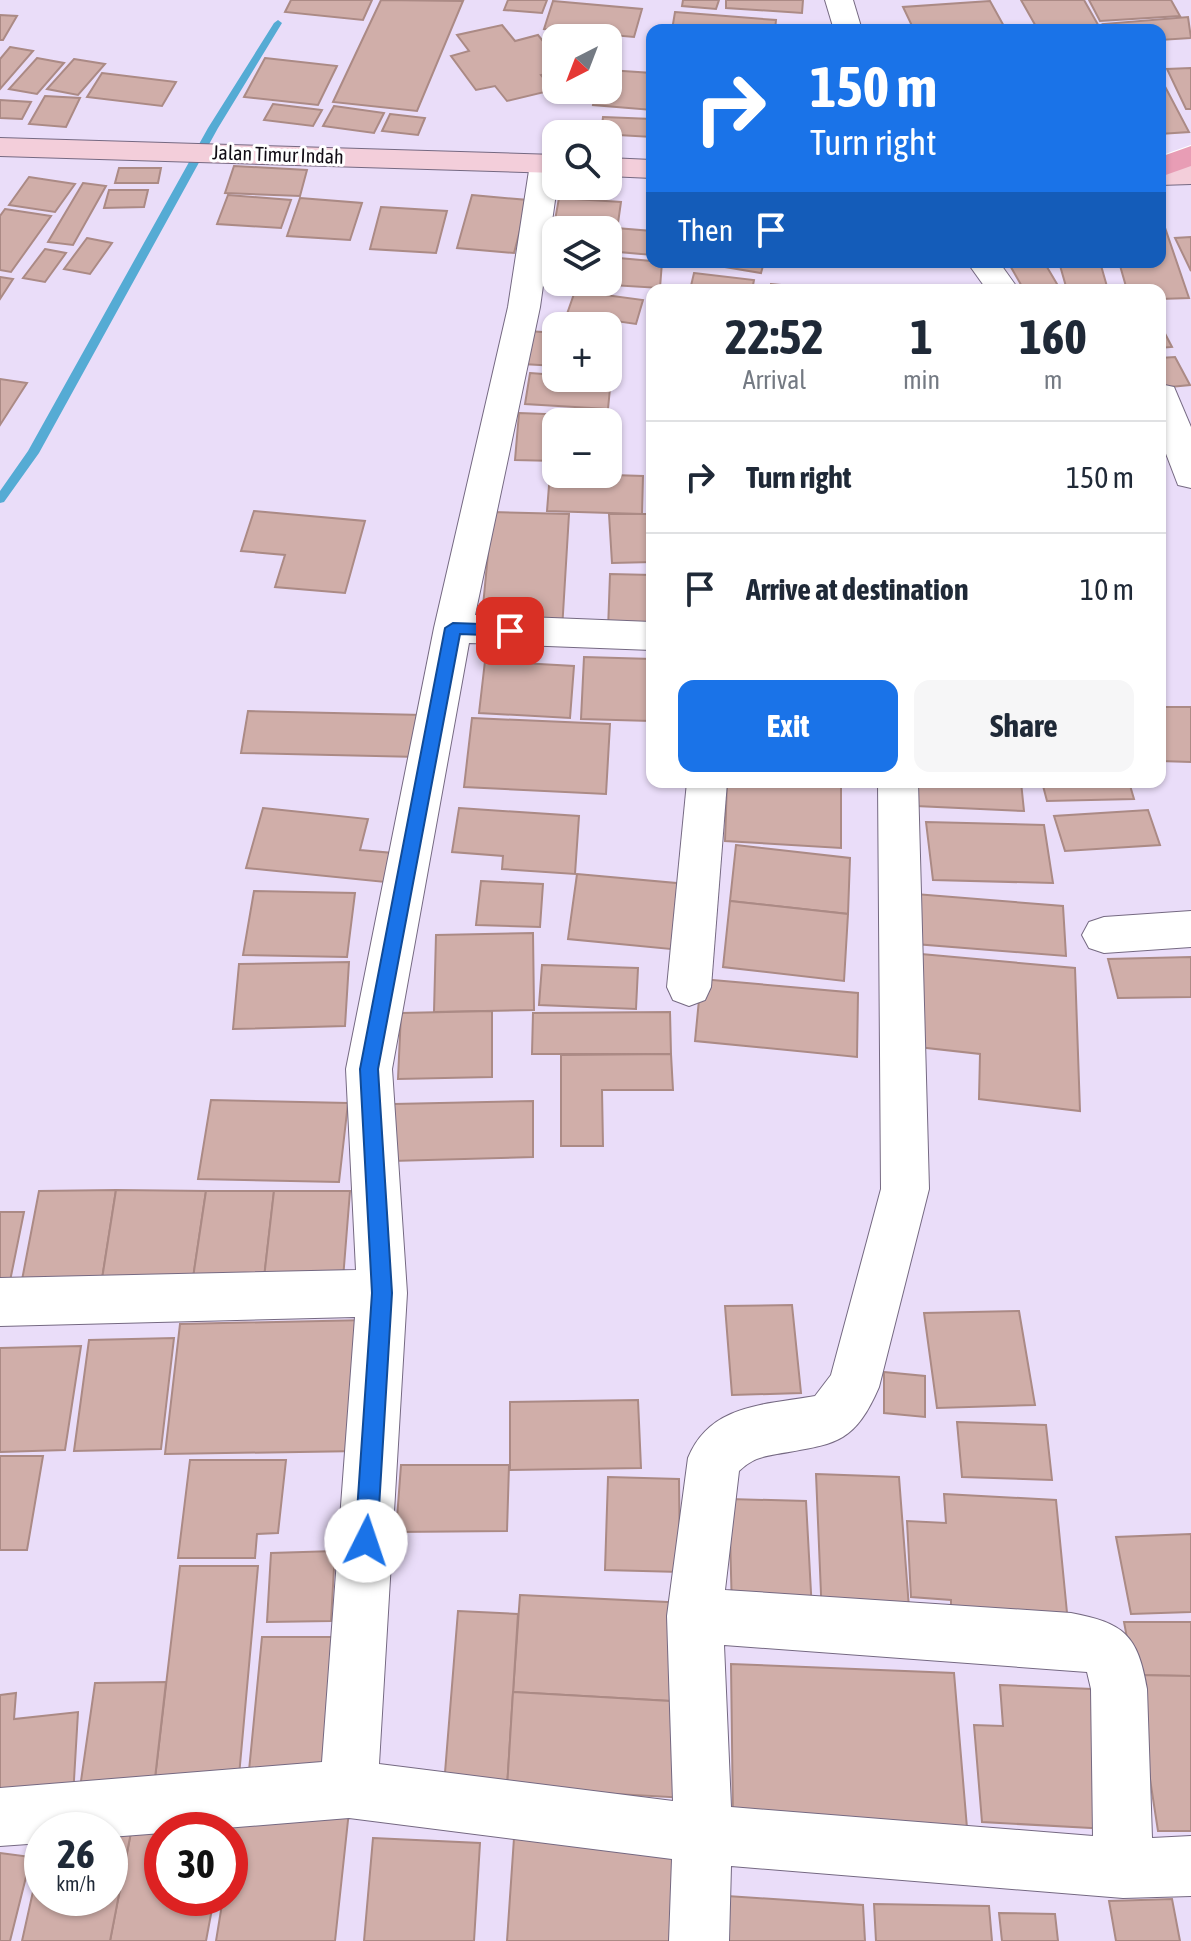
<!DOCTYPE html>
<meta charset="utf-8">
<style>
body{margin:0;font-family:"Asap Condensed",sans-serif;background:#f6f6f7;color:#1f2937;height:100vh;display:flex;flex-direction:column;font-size:30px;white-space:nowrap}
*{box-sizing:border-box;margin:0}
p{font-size:26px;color:#747a83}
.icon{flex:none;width:44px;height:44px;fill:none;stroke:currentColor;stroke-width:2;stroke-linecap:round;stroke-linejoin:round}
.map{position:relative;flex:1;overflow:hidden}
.panel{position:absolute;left:646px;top:284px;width:520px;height:504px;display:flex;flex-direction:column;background:#fff;border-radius:16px;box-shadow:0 2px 6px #0004}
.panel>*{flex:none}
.hud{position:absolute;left:646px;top:24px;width:520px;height:244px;border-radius:16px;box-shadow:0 2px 6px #0004;background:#1a73e8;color:#fff;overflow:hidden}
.needle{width:52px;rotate:222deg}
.controls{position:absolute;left:542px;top:24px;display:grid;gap:16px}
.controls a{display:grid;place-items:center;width:80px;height:80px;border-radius:16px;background:#fff;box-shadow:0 2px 6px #0004;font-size:40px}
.speed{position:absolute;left:24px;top:1812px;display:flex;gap:16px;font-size:40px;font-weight:700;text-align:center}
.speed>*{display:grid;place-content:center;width:104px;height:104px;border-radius:50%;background:#fff;box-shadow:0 2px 6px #0004;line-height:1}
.speed small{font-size:20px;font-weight:400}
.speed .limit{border:12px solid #d22;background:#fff;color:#111}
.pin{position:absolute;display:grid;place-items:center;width:68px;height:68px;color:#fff;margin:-34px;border-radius:16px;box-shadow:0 4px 12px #0006}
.me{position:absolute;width:88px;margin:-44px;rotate:4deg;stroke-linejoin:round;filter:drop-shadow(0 0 6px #0008)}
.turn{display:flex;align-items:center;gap:28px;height:168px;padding:0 32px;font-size:36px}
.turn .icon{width:104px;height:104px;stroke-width:2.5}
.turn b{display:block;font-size:56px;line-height:68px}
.then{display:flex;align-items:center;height:76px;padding:0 32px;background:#0003;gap:16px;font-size:30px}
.eta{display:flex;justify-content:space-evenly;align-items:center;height:136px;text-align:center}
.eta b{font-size:48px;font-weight:700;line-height:56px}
.cta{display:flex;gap:16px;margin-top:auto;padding:16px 32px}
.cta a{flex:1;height:92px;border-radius:16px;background:#1a73e8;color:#fff;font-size:32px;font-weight:700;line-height:92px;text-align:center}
.cta a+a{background:#f6f6f7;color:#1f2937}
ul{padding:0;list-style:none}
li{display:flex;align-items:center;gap:24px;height:112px;padding:0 32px;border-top:2px solid #e0e1e3}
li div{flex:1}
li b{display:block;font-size:30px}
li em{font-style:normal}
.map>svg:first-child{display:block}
</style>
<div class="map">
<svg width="1191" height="1941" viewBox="0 0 1191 1941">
<rect width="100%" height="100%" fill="#eaddf9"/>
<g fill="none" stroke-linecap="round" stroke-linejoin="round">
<!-- stream -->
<path fill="#55abd4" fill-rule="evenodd" d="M278,20L282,23L218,128L39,453L4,502L0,503V491L28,451L208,128L274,23Z"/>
</g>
<!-- building -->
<g fill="#d0aea9" stroke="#ab8a85" stroke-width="2">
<path d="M291,0H372L363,20L285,12Z"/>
<path d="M381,0L463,1L417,111L333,102Z"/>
<path d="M508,0H547L542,13L504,10Z"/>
<path d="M683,0H719L716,9L682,6Z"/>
<path d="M726,0H803L802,13L726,8Z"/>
<path d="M1021,0H1084L1101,30H1038Z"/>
<path d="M1089,0H1171L1180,16L1100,21Z"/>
<path d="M553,1L642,9L634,37L544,29Z"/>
<path d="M990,1L1005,28L914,30L903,7Z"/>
<path d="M675,12L776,20L775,30H672Z"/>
<path d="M0,15L17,16L3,40H0Z"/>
<path d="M1188,17L1191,38L1160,40V30H1107L1103,24Z"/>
<path d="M502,25L515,41L538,35L556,57V71L541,75L553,90L507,101L495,86L476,90L451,56L469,51L457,35Z"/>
<path d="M10,47L33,51L0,89V59Z"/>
<path d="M37,58L64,63L37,94L9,89Z"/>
<path d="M265,58L337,66L318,105L244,97Z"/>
<path d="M74,59L105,64L78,95L47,89Z"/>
<path d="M1191,68V109H1186L1167,69Z"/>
<path d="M608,70L652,73V110L593,105L596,90H608Z"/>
<path d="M102,73L176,82L162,106L87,97Z"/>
<path d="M1160,77L1189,132L1160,134Z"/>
<path d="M45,96L80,98L66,127L29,124Z"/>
<path d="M0,100L31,102L22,119L0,118Z"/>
<path d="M273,104L322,110L313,126L264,120Z"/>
<path d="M334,106L384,113L374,133L323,126Z"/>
<path d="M390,114L425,118L418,135L382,131Z"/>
<path d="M603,117L652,119V137L601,134Z"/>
<path d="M234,166L307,170L300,196L225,193Z"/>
<path d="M119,168H161L158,183H115Z"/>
<path d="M29,177L75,184L55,212L9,205Z"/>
<path d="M83,183L106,186L73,245L48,242Z"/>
<path d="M109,190H148L144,207L104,208Z"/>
<path d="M228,195L291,200L281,228L217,224Z"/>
<path d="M472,195L528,200L514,253L457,248Z"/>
<path d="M300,198L362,203L350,240L287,236Z"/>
<path d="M559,198L621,202L618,223L555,220Z"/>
<path d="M381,207L447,211L436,253L370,249Z"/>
<path d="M5,209L51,216L11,272L0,270V216Z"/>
<path d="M1160,216H1161L1189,298L1160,299V290H1127L1119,262H1160Z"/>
<path d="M604,227L652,231V255L608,251V230H604Z"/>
<path d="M1191,237V271L1175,238Z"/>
<path d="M87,238L112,243L90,274L64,269Z"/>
<path d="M45,249L66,253L45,282L23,278Z"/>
<path d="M608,257L662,262L660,288L562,282H608Z"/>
<path d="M695,262H764L761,273Z"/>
<path d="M1008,262H1044L1060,289L1024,290Z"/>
<path d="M1059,262H1100L1108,290H1067Z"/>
<path d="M694,273L754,280L752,290H690Z"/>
<path d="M0,277L13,279L0,299Z"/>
<path d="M771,284L832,290H771Z"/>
<path d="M575,291L643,300L636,324L567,314Z"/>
<path d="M1160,324L1172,347L1160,348Z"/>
<path d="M528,331L556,333V366L523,364Z"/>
<path d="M1175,357L1190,385L1160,388V358Z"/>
<path d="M530,373L556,375V378H611L608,409L525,404Z"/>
<path d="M0,379L27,383L0,425Z"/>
<path d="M519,413L597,416V422H556V461L515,460Z"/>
<path d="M550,473L643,476L642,514L547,511Z"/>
<path d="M254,511L365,521L345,593L275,587L285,555L241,551Z"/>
<path d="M492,512L569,514L562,630L481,627Z"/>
<path d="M609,514H652V562L612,563Z"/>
<path d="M610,574L652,575V631L608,630Z"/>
<path d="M584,657L652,659L651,721L581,719Z"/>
<path d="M485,661L574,666L570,718L479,713Z"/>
<path d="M1160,707H1191V762L1160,761Z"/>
<path d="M248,711L423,715L419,757L241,753Z"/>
<path d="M472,718L610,724L606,794L464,787Z"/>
<path d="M727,782H841V848L725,841Z"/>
<path d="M914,782H1021L1024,811L916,806Z"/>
<path d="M1042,782H1129L1134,799L1047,801Z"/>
<path d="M263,808L368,819L360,850L393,853L385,882L246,868Z"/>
<path d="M459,808L579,816L575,874L502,869L503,856L452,852Z"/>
<path d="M1148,810L1160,845L1065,851L1054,816Z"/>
<path d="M926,822L1044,825L1053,883L933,880Z"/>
<path d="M736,845L850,858L848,914L730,901Z"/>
<path d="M577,874L687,884L681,950L568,939Z"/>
<path d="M481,881L543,884L540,927L476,925Z"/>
<path d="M254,891L355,893L347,957L243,955Z"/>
<path d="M915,894L1063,906L1066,956L915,944Z"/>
<path d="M730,901L848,914L844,981L723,967Z"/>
<path d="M533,933L534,1010L434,1012L436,935Z"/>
<path d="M921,954L1075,968L1080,1111L979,1099L980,1054L918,1047Z"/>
<path d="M1191,957V997L1118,998L1108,959Z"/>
<path d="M349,962L345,1026L233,1029L239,964Z"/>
<path d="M542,965L638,968L636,1009L539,1005Z"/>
<path d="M701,979L858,993L857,1057L695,1041Z"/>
<path d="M492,1011V1077L398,1079L401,1013Z"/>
<path d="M670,1012L671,1054H532L533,1013Z"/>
<path d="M671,1054L673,1090H602L603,1146H561V1055Z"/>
<path d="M211,1100L348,1103L339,1182L198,1179Z"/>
<path d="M533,1101V1157L392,1161L394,1104Z"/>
<path d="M116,1190L102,1279L22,1280L39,1191Z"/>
<path d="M116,1190L206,1191L193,1278L102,1279Z"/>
<path d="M206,1191H274L264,1278H193Z"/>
<path d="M274,1191H350L343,1279L264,1278Z"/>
<path d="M0,1212H24L10,1281H0Z"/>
<path d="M792,1305L801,1393L732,1395L725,1306Z"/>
<path d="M1019,1311L1035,1405L937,1408L924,1313Z"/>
<path d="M367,1320L360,1451L165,1454L180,1324Z"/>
<path d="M174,1338L161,1449L74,1451L89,1340Z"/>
<path d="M81,1346L65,1450L0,1452V1348Z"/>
<path d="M884,1372L925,1376V1417L884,1413Z"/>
<path d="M638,1400L641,1468L510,1470V1402Z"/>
<path d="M957,1422L1046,1425L1052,1480L962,1477Z"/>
<path d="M0,1456H43L27,1550H0Z"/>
<path d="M190,1460H286L278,1533L257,1534L255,1558H178Z"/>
<path d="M401,1465H509L507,1531L396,1532Z"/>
<path d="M816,1474L899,1477L910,1621L822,1618Z"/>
<path d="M608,1477L679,1479L680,1572L605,1570Z"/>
<path d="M944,1494L1056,1500L1068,1623L951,1616V1600L911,1597L907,1521L946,1523Z"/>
<path d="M729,1499L806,1501L812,1611L732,1610Z"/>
<path d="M1191,1534V1612L1131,1614L1116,1537Z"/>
<path d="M335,1551L331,1621L267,1622L271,1553Z"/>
<path d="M180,1566H258L238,1787H154Z"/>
<path d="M520,1595L688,1603V1702L513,1692Z"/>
<path d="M458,1611L518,1614L507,1788L444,1785Z"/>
<path d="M1124,1622H1191V1676L1134,1675Z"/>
<path d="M262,1637H337L326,1782L248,1781Z"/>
<path d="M731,1664L954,1673L967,1828L733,1818Z"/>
<path d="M1134,1675L1191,1676V1831H1158Z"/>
<path d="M166,1682L154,1787L80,1788L95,1683Z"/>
<path d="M1000,1685L1092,1689L1109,1829L982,1822L974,1725L1003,1726Z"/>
<path d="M513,1692L688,1702L687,1798L507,1788Z"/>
<path d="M16,1693L14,1719L78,1712L73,1797L0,1806V1695Z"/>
<path d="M236,1805L349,1811L335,1941H216L223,1898H230V1846Z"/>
<path d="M132,1827L168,1830H162V1898H214L206,1941H110Z"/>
<path d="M132,1827L110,1941H22L42,1851V1898H110V1830H47Z"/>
<path d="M373,1838L480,1843L474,1941H364Z"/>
<path d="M514,1838L686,1851L683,1941H507Z"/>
<path d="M0,1853L31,1857L10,1941H0Z"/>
<path d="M727,1896L863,1905L865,1941H727Z"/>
<path d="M1172,1899L1180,1941H1116L1109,1901Z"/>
<path d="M874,1904L989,1906L992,1941H876Z"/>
<path d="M999,1913L1055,1914L1058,1941H1002Z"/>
</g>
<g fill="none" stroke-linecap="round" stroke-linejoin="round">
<!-- street casing -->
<g stroke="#756982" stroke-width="2">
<g id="street">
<path d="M825,0H853L862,30H834Z"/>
<path d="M545,155L556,158L557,186L540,307L475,615L652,622V650L469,643L392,1069L407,1293L379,1764L673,1801L667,1616L688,1458C710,1404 764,1405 815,1396L831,1375L881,1189L878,782H918L929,1189L879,1387C854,1445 834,1444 777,1454C760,1457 752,1459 739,1471L725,1590L1071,1613C1124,1623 1138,1635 1147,1689L1152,1838L1191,1836V1896L1123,1898L731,1866L729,1941H669L672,1859L349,1818L201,1830H162V1833L110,1837V1830H42V1843L0,1846V1788L322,1762L355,1317L0,1326V1278L356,1270L346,1069L434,628L508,307L530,164L534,158ZM724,1645L1087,1672L1091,1689L1093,1836L731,1807Z"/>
<path d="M967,262H999L1019,290H987Z"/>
<path d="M1160,384L1174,387L1191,427V488L1178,485L1160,438Z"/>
<path d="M687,782H727L711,987L705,1000L689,1006L673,1000L667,987Z"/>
<path d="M1191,911V947L1104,953L1089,948L1082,935L1089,922L1104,917Z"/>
</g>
</g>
<!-- secondary casing -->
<g stroke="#756982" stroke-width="2">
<g id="secondary">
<path d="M0,138L556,155V173L0,156Z"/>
<path d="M608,158L652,160V178L608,176Z"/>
<path d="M1191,166V184L1160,185V167Z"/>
</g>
</g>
<!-- primary casing -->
<g stroke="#fff" stroke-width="2">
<path id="primary" d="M1191,146V166L1160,177V157Z"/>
</g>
<!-- street -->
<use href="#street" fill="#fff" fill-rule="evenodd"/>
<!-- secondary -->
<use href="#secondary" fill="#f3ceda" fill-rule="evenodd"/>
<!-- primary -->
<use href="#primary" fill="#e89db5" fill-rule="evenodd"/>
</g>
<!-- route -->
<path fill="#1a73e8" stroke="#114b97" stroke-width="2" d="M453,623L510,625L518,631L510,636L460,634L378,1069L392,1293L377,1541L374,1549L366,1552L358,1549L355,1541L372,1293L360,1069L445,628Z"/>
<g text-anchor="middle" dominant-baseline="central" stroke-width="6" stroke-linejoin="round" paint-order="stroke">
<!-- far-street labels -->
<g font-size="20" fill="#120d16" stroke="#fff">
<text transform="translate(278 154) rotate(2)">Jalan Timur Indah</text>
</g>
</g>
</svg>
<div class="controls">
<a><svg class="needle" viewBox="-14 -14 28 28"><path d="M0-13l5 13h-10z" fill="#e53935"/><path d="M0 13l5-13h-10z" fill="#747a83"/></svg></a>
<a><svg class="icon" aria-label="search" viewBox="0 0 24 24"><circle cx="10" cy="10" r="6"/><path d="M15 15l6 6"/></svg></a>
<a><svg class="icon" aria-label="layers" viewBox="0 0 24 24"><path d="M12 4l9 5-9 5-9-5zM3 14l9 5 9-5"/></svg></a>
<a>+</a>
<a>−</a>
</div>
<div class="speed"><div>26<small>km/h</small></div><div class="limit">30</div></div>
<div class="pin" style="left:510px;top:631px;background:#d93025"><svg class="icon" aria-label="arrive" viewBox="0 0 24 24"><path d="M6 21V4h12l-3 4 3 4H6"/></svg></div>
<svg class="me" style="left:366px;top:1541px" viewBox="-20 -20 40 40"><circle r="19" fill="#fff"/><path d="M0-13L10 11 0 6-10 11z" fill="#1a73e8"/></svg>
<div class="hud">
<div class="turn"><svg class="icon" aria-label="right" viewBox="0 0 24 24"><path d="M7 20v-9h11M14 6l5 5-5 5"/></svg><div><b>150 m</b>Turn right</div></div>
<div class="then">Then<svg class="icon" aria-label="arrive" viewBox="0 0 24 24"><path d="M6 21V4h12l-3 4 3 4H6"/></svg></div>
</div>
<section class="panel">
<div class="eta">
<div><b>22:52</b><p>Arrival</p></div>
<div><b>1</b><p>min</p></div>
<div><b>160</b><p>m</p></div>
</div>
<ul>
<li><svg class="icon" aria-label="right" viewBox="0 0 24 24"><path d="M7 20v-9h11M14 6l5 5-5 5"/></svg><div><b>Turn right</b></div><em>150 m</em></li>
<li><svg class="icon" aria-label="arrive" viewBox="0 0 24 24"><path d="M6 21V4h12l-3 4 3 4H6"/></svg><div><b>Arrive at destination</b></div><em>10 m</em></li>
</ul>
<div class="cta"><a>Exit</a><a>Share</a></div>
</section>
</div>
